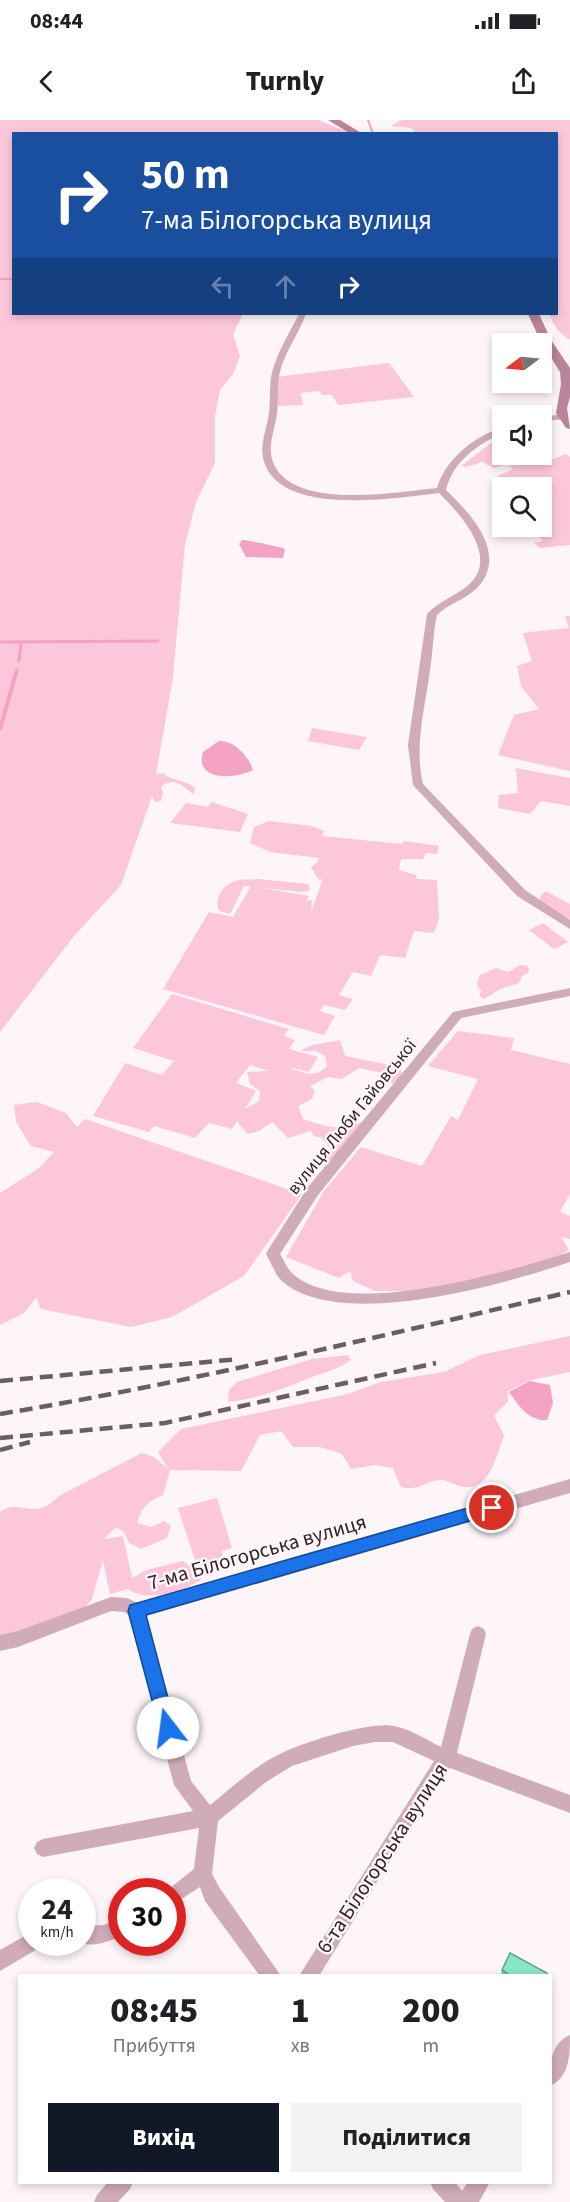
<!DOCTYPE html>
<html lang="uk">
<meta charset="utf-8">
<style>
body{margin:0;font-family:"Source Sans 3",sans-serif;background:#f2f2f2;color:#202124;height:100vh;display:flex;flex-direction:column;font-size:22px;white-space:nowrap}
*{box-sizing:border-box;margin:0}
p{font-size:20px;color:#757577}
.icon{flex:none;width:33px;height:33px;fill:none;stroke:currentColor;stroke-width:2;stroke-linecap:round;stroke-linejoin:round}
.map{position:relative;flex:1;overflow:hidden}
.panel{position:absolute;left:18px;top:1854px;width:534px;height:210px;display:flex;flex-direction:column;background:#fff;border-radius:0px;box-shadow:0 3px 9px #0003}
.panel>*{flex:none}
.guide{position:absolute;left:12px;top:12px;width:546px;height:183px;border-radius:0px;box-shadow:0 3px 9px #0003;background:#1a4fa0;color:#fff;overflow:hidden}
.needle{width:39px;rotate:254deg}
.tools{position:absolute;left:492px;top:213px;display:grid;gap:12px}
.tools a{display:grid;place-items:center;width:60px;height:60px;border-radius:0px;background:#fff;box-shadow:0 3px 9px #0003;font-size:30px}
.speed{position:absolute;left:18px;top:1758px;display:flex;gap:12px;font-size:30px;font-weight:700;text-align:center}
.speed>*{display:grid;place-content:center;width:78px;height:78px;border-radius:50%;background:#fff;box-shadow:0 3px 9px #0003;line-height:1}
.speed small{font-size:15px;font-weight:400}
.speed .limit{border:9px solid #d22;background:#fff;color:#111}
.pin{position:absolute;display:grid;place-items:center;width:51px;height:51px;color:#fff;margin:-26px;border:3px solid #fff;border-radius:50%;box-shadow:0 2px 6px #0007}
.me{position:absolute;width:66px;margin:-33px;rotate:345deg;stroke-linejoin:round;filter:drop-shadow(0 0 4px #0008)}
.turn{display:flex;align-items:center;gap:21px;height:126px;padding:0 30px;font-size:27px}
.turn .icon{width:78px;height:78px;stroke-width:2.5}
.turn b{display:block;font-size:42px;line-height:51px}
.lanes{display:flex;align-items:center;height:57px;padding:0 30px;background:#0003;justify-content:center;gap:30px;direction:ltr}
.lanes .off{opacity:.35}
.eta{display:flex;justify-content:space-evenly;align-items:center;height:102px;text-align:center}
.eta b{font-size:36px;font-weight:800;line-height:42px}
.cta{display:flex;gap:12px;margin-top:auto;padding:12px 30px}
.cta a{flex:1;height:69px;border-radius:0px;background:#111827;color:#fff;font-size:24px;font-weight:800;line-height:69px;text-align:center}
.cta a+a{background:#f2f2f2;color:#202124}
.status{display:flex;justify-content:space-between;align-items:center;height:42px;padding:0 30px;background:#fff;direction:ltr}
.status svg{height:16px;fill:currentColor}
header{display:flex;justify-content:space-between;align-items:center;height:78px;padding:0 30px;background:#fff;font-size:27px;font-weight:800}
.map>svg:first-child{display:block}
</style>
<div class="status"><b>08:44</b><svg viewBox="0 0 49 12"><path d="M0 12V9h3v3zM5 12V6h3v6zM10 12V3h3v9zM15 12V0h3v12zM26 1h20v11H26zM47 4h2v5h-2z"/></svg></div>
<header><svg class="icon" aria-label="back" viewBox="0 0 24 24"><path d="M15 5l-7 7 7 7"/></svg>Turnly<svg class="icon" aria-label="share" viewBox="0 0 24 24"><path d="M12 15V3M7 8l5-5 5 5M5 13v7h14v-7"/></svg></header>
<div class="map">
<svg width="570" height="2082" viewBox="0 0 570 2082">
<rect width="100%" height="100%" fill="#fdf5f8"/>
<!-- green -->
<g fill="#fdc7db" fill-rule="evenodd">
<path d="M0,0H318L351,13L14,14V194H243L233,214L240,236L233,254L220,270L215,296V343L196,382L185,424L173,557L156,654L163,653C171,661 185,659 195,668L194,674C183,667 174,655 161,667L163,673L161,681L155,682L152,676L121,765L74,816L0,912Z"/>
<path d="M401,0H570V220L557,210L549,194H556V14H417L411,8L391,6Z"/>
<path d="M389,243L414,277L338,285L332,275H322L319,271L301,273L303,285L278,286L275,271L277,257Z"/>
<path d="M491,323L502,327V334L533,335L546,342L566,334L570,337V425L540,428L534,423L543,421L532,407L542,406V368L508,367L494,358L513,349L507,344L494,348L482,342L466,347L461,346Z"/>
<path d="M565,496H570V651L498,635L514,595L539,589L521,566L517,546L532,541L523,513L569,508Z"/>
<path d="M312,608L367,617L359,630L308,621Z"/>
<path d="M516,648L570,658V686L541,681L530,694L498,688L499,675L518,673Z"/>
<path d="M212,682L248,694L240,712L170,703L186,683L207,687Z"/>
<path d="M269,701L312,706L324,711L322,716L402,724L404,721L439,726L437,734L426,733L423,739H401L399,750L416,755L417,759L437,760L439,799L434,813L414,811L405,838L380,835L371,856L353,852L339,875L353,879L345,890L324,885L320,891L335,896L324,915L163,869L209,792L233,797L251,766L309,776L306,781L312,780L311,792L323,759L319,760L311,747L317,743L319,738L270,732L250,723L254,707Z"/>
<path d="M258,759L308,764L310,770L301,772L244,766L230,794L219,791C214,777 223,764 238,760C244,759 252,760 258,759Z"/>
<path d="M546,771L570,784V799L561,797L541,783L540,776Z"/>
<path d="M543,803L568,822L554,829L529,810Z"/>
<path d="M520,845L528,846L529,852L522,856L519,863L500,869L484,879L479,876L482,870L478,868L477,862L480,855L496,848L508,852Z"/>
<path d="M172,874L289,909L284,916L295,920L289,929L318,937L309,952L289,947C303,954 316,958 327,946L325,936L316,931H301C313,922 326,924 340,920L345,936L400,947L402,956L395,966L383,953L359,948L342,959L328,957L310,966L315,971L312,979L298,986L303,999C324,1006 342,1013 363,1001L338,1039L316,1048L311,1042L322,1038L330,1028L322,1018L314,1016L311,1011L288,1018L272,1002L259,1011L248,1014L238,1003V1000L232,1009L209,1003L195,1018L154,1006L149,1012L93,996L125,943L162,955L174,941L133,928ZM250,945L269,951L247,952L250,964L260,971L259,981L245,989L256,971L236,963Z"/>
<path d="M458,911L514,918L511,930L570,944V1074L560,1092L570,1096V1119L561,1117L569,1130L550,1141L442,1171H375L353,1161L350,1151L339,1158L286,1137L324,1071L361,1027L422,1046L451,996L458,1000L478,959L428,946Z"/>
<path d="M37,982L66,993L77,1007L85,999L302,1074L244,1156L172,1197L131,1207L41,1189L36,1178L24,1193L0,1205V1073L39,1048L54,1032L31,1026L16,1002L14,985Z"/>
<path d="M570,1216V1252L531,1260L508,1271V1281L494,1296L504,1315C497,1333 491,1370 464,1367C457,1366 449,1361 442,1360C426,1360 420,1372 401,1367L393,1348L375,1345L351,1349L342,1334L320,1327H293L281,1311L260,1315L241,1351L170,1350L163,1375C148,1381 142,1387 137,1403L151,1407L164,1401L171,1406L167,1418L141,1429L129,1423L124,1412L116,1407L104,1419L123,1416L132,1458L146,1450L183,1441L200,1455L201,1460C181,1472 148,1483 128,1469L110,1474L103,1440L92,1479L83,1490L0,1517V1392C16,1380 28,1394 44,1387C51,1385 56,1377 63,1374C89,1360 115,1347 142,1333L154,1337L168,1349L158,1332L181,1309L348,1274L381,1262L444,1252L480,1235Z"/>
<path d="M348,1235L351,1240C338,1249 326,1252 312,1257C281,1269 262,1278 228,1282L229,1270L237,1262L312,1239Z"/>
<path d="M217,1378L232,1428L222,1431L224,1442L198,1449L178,1388Z"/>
</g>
<!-- water -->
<g fill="#f4a2c3">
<path d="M242,420C247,420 281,427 285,429L283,438L246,437L239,424Z"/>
<path d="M219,621C234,620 249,637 253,650C236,659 194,662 203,632Z"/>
<path d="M530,1261L550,1265L553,1283L547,1300C528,1301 519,1286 509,1272Z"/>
</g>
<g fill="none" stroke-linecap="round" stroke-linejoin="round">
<!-- stream-far2 -->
<g stroke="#f4a2c3" stroke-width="2">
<path d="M368,0L373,14"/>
<path d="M0,159H14"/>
</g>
<!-- stream-far1 -->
<g stroke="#f4a2c3" stroke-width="3">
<path d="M0,522L158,521"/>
<path d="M19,541L21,525"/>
<path d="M16,555L17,550"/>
</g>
<!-- stream -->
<path stroke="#f4a2c3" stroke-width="4" d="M0,609L16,553"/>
<!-- street -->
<g fill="#d0abb9" fill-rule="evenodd">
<path d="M299,194H306C299,213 287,229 281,248C276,264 279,278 277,294C275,308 268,324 272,339C287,392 397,372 437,368C445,340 475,315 502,308V313C477,325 453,341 446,370C471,394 510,435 476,469C464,480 448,484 437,495C433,513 433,532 430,550C425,589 414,625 423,664L525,770L570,800V809L517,776L413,665L408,625L427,494C438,482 453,477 466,467C502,439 461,395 439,373C396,378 276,398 263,338C260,323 267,308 269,293C271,276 268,260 275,243C281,226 291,210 299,194Z"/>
<path d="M563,294L567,297L566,299L542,301V297Z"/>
<path d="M570,868V876L461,898L318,1075L280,1134C284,1140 287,1149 293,1154C345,1201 509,1151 570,1132V1142C505,1164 339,1212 282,1161C275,1155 271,1142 266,1134L268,1130L308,1067L453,892Z"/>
<path d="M570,1359V1373L146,1496L191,1661L210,1685C233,1667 255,1645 282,1633C304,1622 370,1601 394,1606C410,1609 427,1620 441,1627L470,1514L472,1509L478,1506L484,1509L486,1514L457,1633L570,1675V1693L450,1648L435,1668L319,1856H299L434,1641L393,1622H375L353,1626L292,1646L266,1662L218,1701L212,1754L219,1767L281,1856H260L205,1781L200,1767L172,1785V1772H165L194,1749L199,1708L43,1737L37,1734L34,1728L37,1722L43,1719L193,1691L174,1665L129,1495L124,1492L111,1491L18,1527L0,1531V1515L18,1511L111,1477L127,1478L138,1483Z"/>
<path d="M122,1797V1816C108,1822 92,1828 77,1822H82V1806L104,1805Z"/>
<path d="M32,1812V1822H41L39,1828L0,1851V1830Z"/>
<path d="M570,1915C570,1934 570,1957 550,1966C550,1947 549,1924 570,1915Z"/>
<path d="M108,2062H133L130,2069L118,2082H94L97,2075Z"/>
<path d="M430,2062H455L462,2071L468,2062H490L479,2082H445L433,2069Z"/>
</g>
<!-- secondary -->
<g fill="#ba859a" fill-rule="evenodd">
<path d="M328,0H340L363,14H351Z"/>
<path d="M528,194H539L551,220L570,248V277L567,288L570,309L566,308L556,293L561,264L560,252L540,220Z"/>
</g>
<!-- rail -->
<g stroke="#6a5e62" stroke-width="4.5" stroke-dasharray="13 7" stroke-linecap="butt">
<path d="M0,1261L239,1239"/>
<path d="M0,1294C192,1262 381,1216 570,1172"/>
<path d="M0,1318L165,1303L436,1243"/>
<path d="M0,1330L30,1322"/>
</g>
</g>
<!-- wall -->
<path fill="#73c7a9" d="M502,1850L546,1856H501Z"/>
<!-- building -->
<path fill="#86e7c5" stroke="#5ea28a" stroke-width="1.5" d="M510,1833L547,1853L546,1856H506L507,1853L502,1850Z"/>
<!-- route -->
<path fill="#1a73e8" stroke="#114b97" stroke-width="1.5" d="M492,1381L497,1383L500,1388L497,1393L146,1495L176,1608L174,1614L168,1616L161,1614L128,1491L130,1485Z"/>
<g text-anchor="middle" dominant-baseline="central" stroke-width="5" stroke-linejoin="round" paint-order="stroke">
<!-- street labels -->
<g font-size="18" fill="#2d1f24" stroke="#fdf5f8">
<text transform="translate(352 997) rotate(-51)">вулиця Люби Гайовської</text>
</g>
<!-- near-street labels -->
<g font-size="21" fill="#2d1f24" stroke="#fdf5f8">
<text transform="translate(257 1432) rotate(-16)">7-ма Білогорська вулиця</text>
<text transform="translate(382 1738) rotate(-57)">6-та Білогорська вулиця</text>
</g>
</g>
</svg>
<div class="tools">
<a><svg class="needle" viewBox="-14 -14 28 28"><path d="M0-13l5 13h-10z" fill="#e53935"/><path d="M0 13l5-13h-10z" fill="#757577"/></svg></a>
<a><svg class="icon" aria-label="sound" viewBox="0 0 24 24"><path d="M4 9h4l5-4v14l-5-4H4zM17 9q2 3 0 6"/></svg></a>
<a><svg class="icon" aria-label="search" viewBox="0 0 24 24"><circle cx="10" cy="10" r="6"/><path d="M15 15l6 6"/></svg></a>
</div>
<div class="speed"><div>24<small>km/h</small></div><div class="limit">30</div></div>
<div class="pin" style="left:492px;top:1388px;background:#d93025"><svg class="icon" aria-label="arrive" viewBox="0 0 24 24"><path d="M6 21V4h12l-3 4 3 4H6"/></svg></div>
<svg class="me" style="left:168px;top:1608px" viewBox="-20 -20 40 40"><circle r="19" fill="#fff"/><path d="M0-13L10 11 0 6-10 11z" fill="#1a73e8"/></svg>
<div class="guide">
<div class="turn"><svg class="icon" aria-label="right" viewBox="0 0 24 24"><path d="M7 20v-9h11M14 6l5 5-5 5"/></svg><div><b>50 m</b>7-ма Білогорська вулиця</div></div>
<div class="lanes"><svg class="icon off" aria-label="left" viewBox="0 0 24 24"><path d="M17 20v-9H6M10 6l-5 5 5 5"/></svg><svg class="icon off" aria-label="ahead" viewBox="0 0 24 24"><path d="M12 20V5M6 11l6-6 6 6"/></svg><svg class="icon" aria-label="right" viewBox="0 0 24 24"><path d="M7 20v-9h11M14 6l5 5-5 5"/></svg></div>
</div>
<section class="panel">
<div class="eta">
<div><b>08:45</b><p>Прибуття</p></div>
<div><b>1</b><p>хв</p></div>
<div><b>200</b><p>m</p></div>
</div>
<div class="cta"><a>Вихід</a><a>Поділитися</a></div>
</section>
</div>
